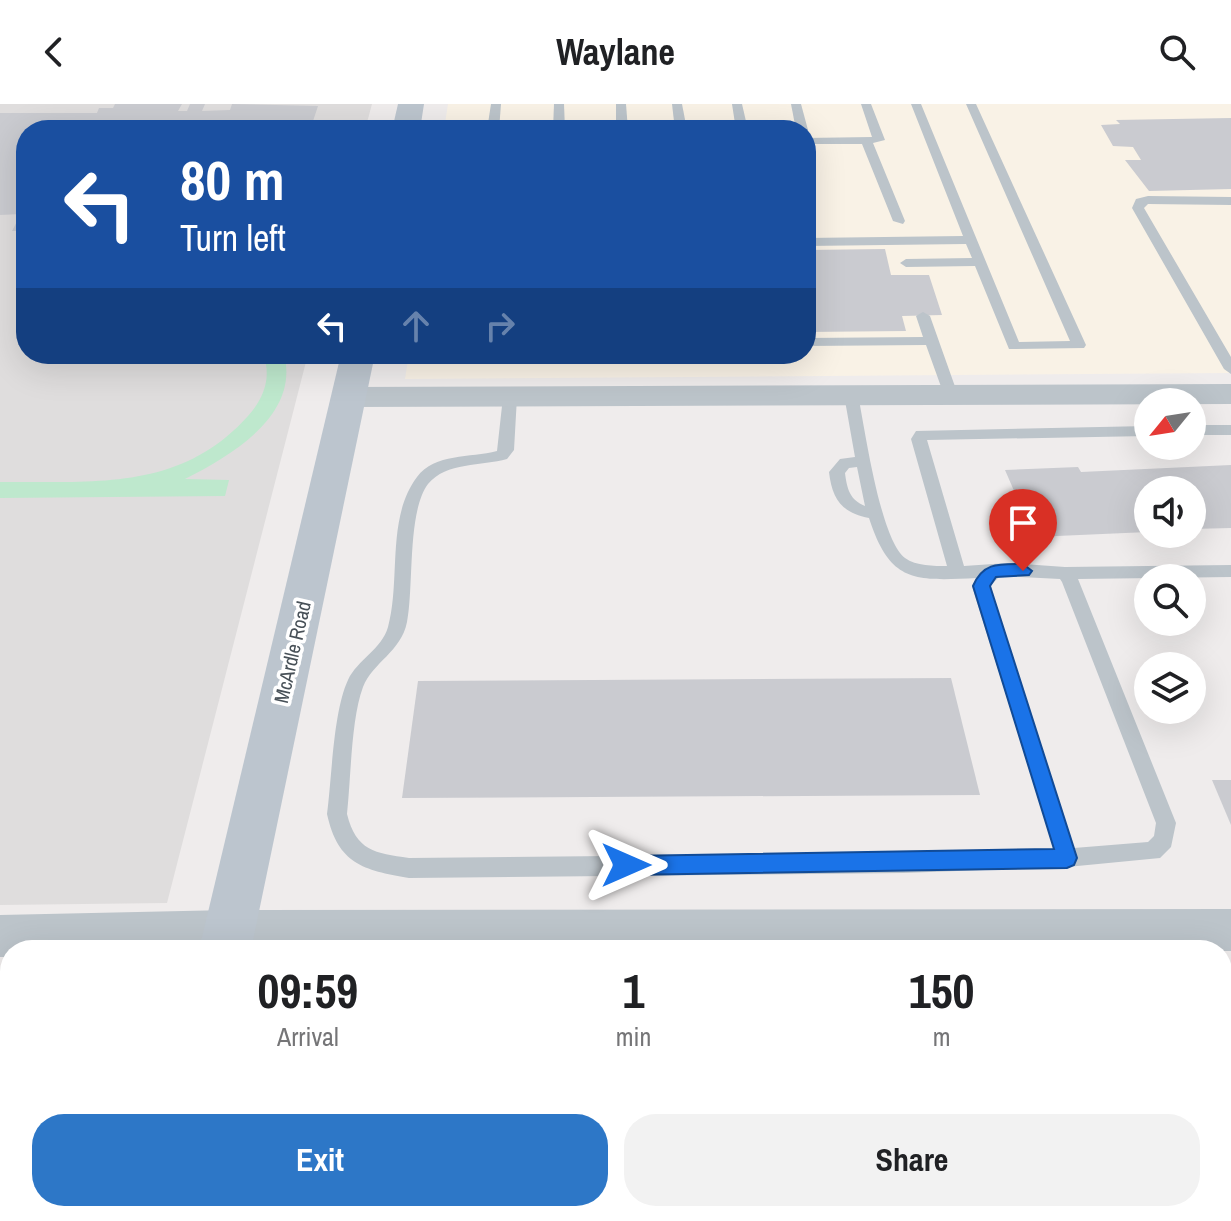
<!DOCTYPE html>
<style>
body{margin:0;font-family:"Archivo Narrow",sans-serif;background:#f2f2f2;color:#202124;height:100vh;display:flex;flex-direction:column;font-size:30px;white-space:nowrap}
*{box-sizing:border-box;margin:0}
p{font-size:26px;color:#757577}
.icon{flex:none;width:44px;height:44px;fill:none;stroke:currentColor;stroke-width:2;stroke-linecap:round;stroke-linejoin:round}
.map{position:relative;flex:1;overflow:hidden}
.side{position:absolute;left:0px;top:836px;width:1232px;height:282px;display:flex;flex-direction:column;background:#fff;border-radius:32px 32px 0 0;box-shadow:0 8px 32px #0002}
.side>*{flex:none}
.guide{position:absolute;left:16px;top:16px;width:800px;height:244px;border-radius:32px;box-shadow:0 8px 32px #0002;background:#1a4fa0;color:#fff;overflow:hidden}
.needle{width:52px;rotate:240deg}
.tools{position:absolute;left:1134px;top:284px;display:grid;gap:16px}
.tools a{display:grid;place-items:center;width:72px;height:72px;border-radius:50%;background:#fff;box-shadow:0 8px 32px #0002;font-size:40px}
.pin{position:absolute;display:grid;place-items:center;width:68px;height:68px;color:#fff;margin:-82px -34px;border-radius:50% 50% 50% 0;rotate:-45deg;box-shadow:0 0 8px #0007}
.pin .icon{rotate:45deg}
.me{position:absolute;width:88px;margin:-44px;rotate:90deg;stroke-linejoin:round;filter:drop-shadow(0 0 6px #0008)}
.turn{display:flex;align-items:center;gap:28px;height:168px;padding:0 32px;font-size:36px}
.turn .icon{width:104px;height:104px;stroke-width:2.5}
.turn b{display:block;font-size:56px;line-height:68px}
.lanes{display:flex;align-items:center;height:76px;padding:0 32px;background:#0003;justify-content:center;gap:40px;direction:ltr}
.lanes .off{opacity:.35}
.eta{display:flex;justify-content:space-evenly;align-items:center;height:136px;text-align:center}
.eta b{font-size:48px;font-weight:700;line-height:56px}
.cta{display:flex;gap:16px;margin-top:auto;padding:16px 32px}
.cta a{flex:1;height:92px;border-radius:32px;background:#2d77c7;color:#fff;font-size:32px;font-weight:700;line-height:92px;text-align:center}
.cta a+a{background:#f2f2f2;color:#202124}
header{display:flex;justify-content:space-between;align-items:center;height:104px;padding:0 32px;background:#fff;font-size:36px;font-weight:700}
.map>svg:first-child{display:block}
</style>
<header><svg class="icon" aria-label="back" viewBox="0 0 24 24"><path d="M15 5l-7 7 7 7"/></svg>Waylane<svg class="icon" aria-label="search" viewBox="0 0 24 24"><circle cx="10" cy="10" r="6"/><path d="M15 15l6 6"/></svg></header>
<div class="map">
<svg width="1231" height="1117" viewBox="0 0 1231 1117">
<rect width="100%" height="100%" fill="#efecec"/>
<!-- commercial -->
<path fill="#f9f2e6" d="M448,0H1231V269L405,275L409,250H806V26H444Z"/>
<!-- education -->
<path fill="#dfdddd" d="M0,0H372L365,26H26V250H308L167,799L0,801Z"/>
<!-- green -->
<path fill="#bee8cd" d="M263,250H284C300,311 232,351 185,375L229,376L225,392L0,394V378C93,377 180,388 248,312C264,294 272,273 263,250Z"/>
<!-- building -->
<g fill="#cacbd0">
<path d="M115,0H182L178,7H187L190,0H205L202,7L230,6L232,0L318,2L310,26H26V127H12L21,110L0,111V9H97L99,4H113Z"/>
<path d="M1231,14V85L1149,87L1125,56H1141L1133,43L1113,42L1101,21L1120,20L1116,16Z"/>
<path d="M885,145L891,171H929L942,211L902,212L906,227L806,228V146Z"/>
<path d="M1231,361V424L1192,425V386H1148V428L1034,433L1005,366L1078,363L1081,368Z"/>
<path d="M951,574L980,691L402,694L418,577Z"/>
<path d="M1212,676H1231V721Z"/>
<path d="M1222,943H1231V992L1222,967Z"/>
<path d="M9,945L10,1047L0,1048V975Z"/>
<path d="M268,1108H334L333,1117H267Z"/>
<path d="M1091,1108H1142L1145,1117H1093Z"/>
</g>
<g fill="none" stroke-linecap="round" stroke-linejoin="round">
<!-- lane -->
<g fill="#bcc4ca" fill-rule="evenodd">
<path d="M491,0H501L499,26H487Z"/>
<path d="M554,0H564L565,26H553Z"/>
<path d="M616,0H626L628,26H616Z"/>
<path d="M672,0H682L687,26H675Z"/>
<path d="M732,0H742L748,26H736Z"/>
<path d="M791,0H801L808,26L806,28L796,26Z"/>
<path d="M861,0H871L885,36L873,39L905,117L903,120L893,117L862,40H806V34L872,33Z"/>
<path d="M911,0H921L1019,238L1070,237L966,0H976L1086,241L1084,244L1009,245L975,162L906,163L900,159L906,155L972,154L966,140L806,142V134L963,132Z"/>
<path d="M1148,92L1231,93V101L1148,100L1144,104L1231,253V270L1224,265L1132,104L1136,95Z"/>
<path d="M923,208L930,212L958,291L956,294H946L944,291L926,241L806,242V234L923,233L916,212Z"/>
<path d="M851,286L858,291C865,325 880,435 905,454C916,462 934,462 947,462L911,335L916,327L1148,322V332L927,336L964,462L1008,459L1065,463L1231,461V473L1078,475L1176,719L1171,743L1160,754L1067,763L903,769L409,774C363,766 338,760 327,710C332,673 333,608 348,576C357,556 382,545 388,523C401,476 386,414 417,373C435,349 470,354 497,347L503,293L510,288L517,293L514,346L507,355C482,362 446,358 428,380C407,408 414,483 407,518C401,548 373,558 363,583C351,615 351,674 347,710C356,747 375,749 409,754L903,749L1054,745L972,482L977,474C914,477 890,479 869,414C842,409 832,395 829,368L840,355L855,353L844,291ZM857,363L865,402C850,396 847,385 845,369L849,364ZM1000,472L1060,475L1062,478L1156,719L1154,732L1148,738L1074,744L990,482Z"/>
<rect x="1192" y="321" width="39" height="10"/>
</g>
<!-- street -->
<g fill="#bcc4ca" fill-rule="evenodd">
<path d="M1231,280V300L349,303L339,300L334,293L339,286L349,283Z"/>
<path d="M1231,805V847L10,846V853H0V811L229,806Z"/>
</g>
<!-- secondary -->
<g fill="#bcc5ce" fill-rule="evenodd">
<path d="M398,0H424L420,26H392Z"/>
<path d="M341,250H375L251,846H199Z"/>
<path d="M138,1108H200L199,1117H137Z"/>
</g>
</g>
<!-- route -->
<path fill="#1a73e8" stroke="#114b97" stroke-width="2" d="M1023,460L1032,467L1029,471L996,473L990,482L1077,754L1074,761L1067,764L626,771L619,768L616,761L619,755L626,752L1054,745L973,482C983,458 999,460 1023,460Z"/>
<g text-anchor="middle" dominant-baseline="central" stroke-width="7" stroke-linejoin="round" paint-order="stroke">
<!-- street labels -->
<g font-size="20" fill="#475057" stroke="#fff">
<text transform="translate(292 548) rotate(-77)">McArdle Road</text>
</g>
</g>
</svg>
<div class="tools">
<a><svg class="needle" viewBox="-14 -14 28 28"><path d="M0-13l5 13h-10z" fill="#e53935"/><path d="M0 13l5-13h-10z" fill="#757577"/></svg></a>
<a><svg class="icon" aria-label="sound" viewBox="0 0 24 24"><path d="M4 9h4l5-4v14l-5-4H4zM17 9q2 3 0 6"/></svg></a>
<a><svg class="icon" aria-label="search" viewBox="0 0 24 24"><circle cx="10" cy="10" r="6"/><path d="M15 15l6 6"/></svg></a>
<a><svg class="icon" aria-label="layers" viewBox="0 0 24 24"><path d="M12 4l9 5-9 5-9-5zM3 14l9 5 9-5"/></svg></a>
</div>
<div class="pin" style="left:1023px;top:467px;background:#d93025"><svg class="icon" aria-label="arrive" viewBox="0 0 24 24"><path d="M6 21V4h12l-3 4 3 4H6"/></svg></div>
<svg class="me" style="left:626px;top:761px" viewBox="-20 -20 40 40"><path d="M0-17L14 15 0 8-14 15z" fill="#1a73e8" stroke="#fff" stroke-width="4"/></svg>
<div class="guide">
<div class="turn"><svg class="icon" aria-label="left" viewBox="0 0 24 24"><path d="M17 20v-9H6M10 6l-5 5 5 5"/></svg><div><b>80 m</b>Turn left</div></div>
<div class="lanes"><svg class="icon" aria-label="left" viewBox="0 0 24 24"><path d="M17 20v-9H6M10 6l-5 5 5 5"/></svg><svg class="icon off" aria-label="ahead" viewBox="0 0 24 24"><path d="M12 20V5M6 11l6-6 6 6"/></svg><svg class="icon off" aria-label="right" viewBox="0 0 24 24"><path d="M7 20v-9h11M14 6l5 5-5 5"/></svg></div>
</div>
<section class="side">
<div class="eta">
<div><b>09:59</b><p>Arrival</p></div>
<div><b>1</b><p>min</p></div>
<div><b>150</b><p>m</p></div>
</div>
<div class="cta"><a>Exit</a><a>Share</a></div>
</section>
</div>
